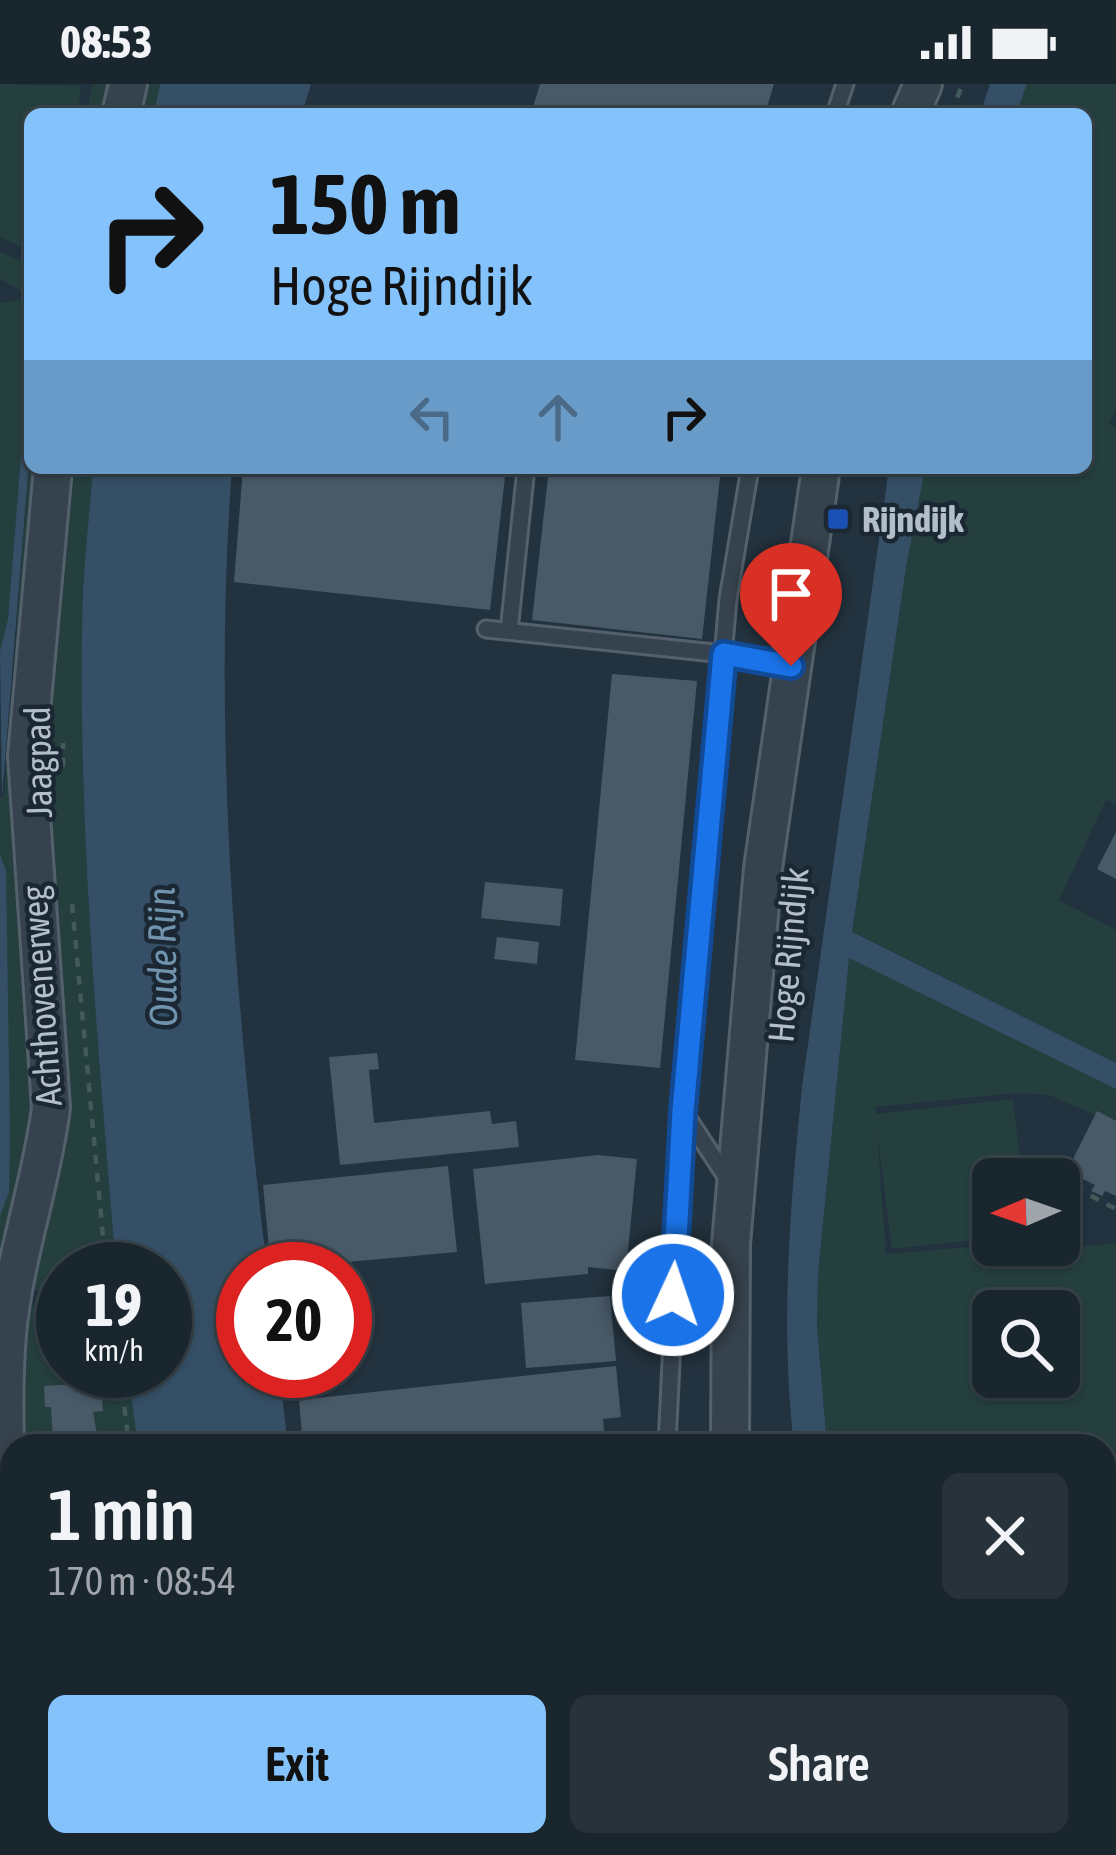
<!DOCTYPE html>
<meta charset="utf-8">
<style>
body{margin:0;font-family:"Asap Condensed",sans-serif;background:#27323a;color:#f1f3f6;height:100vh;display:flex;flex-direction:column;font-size:45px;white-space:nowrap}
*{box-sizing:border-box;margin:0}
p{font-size:39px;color:#9fa5aa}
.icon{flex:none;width:66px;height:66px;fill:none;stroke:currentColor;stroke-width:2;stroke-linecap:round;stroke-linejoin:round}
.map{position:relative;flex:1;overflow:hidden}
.panel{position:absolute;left:0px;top:1350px;width:1116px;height:423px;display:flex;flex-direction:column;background:#1a262e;border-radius:36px 36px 0 0;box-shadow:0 3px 9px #0004,0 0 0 3px #38434a}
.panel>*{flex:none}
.banner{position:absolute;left:24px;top:24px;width:1068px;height:366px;border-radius:18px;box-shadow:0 3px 9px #0004,0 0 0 3px #38434a;background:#84c2fc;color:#111;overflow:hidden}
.needle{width:78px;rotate:268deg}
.controls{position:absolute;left:972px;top:1074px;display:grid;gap:24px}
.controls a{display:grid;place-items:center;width:108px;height:108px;border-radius:18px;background:#1a262e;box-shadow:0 3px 9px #0004,0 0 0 3px #38434a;font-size:60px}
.speed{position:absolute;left:36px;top:1158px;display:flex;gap:24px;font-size:60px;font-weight:700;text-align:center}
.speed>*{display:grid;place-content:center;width:156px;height:156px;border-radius:50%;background:#1a262e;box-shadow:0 3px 9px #0004,0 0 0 3px #38434a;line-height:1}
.speed small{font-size:30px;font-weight:400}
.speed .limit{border:18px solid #d22;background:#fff;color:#111}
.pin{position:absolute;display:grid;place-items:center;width:102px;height:102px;color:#fff;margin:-123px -51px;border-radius:50% 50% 50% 0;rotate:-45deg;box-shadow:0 0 12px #0007}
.pin .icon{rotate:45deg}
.me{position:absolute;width:132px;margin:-66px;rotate:3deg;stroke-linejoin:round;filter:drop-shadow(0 0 9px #0008)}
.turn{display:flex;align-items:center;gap:42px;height:252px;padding:0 48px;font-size:54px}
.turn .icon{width:156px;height:156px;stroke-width:2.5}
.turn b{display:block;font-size:84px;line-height:102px}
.lanes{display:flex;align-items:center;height:114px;padding:0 48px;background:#0003;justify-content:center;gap:60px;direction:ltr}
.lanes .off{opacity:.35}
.round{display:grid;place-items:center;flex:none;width:126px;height:126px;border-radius:18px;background:#27323a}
.headline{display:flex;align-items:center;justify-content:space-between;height:204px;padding:0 48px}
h1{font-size:72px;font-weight:600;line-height:90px}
.button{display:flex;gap:24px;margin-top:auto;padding:24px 48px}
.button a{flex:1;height:138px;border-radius:18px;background:#84c2fc;color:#111;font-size:48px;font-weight:600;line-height:138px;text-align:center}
.button a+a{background:#27323a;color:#f1f3f6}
.status{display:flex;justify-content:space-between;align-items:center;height:84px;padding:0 60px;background:#1a262e;direction:ltr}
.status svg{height:33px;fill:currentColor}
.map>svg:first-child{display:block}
</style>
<div class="status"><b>08:53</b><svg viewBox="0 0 49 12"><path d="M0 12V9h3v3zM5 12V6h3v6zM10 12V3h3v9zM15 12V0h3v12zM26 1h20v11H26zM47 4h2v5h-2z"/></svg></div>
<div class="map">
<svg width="1116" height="1771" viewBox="0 0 1116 1771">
<rect width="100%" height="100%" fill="#22323e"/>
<!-- green -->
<g fill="#243f3e" fill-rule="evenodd">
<path d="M0,0L81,2L78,30H30V167L0,153Z"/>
<path d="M93,0H160L154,30H86Z"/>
<path d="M1027,0H1116V326L1109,340L1116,343V720L1106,716L1059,816L1116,846V979L852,848L906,484L925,384H1086V30H1016Z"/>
<path d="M0,167L15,175L30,176V212L0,195Z"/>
<path d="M21,215L30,224V258L8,535L0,567V219Z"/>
<path d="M30,364V384H93C89,438 82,493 82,548C79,761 99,973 116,1185H63V1207L0,1204V714L4,712Z"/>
<path d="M849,873L1116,1005V1040L1049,1011L1016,1009L875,1023L876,1030L1013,1015L1022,1095H993V1154L892,1165L877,1047L886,1170L993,1161H1052L1054,1166L1116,1159V1771H839L837,1761H1104V1362H827L817,1242L818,1190ZM993,1227H1059V1293H993Z"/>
<path d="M0,1212L29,1217L42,1228L63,1230V1287H128L138,1362H12V1555L0,1554Z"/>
<path d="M29,1761H180L181,1771H28Z"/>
</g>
<!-- water -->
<g fill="#355066">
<path d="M160,0H311L302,30H154Z"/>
<path d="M990,0H1027L1016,30H980Z"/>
<path d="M30,258V364L2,714L0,567L8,535Z"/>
<path d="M93,384H232C212,651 236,920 267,1185H243V1287H279L288,1362H138L128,1287H165V1185H116C99,973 79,761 82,548C82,493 89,438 93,384Z"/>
<path d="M889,384H925L906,484L852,848L1116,979V1005L849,874L818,1190L817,1242L827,1362H794C780,1243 790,1122 802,1003Z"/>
<path d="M0,771L6,787L10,1052L9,1108L0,1132Z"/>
<path d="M180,1761H309L310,1771H181Z"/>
</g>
<!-- building -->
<g fill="#485967">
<path d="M540,0H774L765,30H531Z"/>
<path d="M243,384H506L490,526L234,498Z"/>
<path d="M549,384H721L702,555L532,536Z"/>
<path d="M612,590L697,597L660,984L575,976Z"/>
<path d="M1116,748V795L1097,785Z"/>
<path d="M485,798L563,805L560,842L481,834Z"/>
<path d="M497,853L539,858L537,880L494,875Z"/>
<path d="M377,969L379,985L369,986L374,1039L490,1027L492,1040L516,1037L519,1063L340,1081L329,973Z"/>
<path d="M1097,1027L1116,1037V1112L1105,1107L1102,1112L1091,1107L1095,1101L1067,1087Z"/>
<path d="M598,1071L637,1075L626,1187L588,1183V1190L485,1200L473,1085Z"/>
<path d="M448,1082L457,1168L271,1185L263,1101Z"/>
<path d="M610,1212L616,1277L526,1284L521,1219Z"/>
<path d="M616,1282L621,1333L603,1335L605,1357L616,1356V1362H303L299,1316Z"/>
<path d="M91,1299L101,1301L103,1327L93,1328L99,1362H60L59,1355H53L51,1323H45L44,1302Z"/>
<path d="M334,1761H595L596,1771H335Z"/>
</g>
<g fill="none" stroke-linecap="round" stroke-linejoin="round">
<!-- service casing -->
<g stroke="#54616c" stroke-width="21">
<g id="service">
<path d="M835,30L845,0"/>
<path d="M486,545L724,570L791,582"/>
<path d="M509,547L526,384"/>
<path d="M683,1027L727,1094"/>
<path d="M667,1362L683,1027L728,515L750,384"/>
<path d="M669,1761L671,1771"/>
</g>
</g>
<!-- tertiary casing -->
<g stroke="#54616c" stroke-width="42">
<g id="tertiary">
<path d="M121,30L128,0"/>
<path d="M910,30L923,0"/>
<path d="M730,1362L731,1160L763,784L821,384"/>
<path d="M12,1508C9,1423 0,1335 7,1250C14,1174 41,1101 51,1024L27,672L53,384"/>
<path d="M776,1761L778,1771"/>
<path d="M803,1761L805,1771"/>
<path d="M0,1771L12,1547"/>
</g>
</g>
<!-- path -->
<g stroke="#425b5a" stroke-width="4.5" stroke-dasharray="9 9" stroke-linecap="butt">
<path d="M950,30L963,0"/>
<path d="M63,683V659"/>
<path d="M72,820L106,1185"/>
<path d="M1031,1081L1058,1095"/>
<path d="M1059,1095L1116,1125"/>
<path d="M120,1287L129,1362"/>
<path d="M171,1761L172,1771"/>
</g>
<!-- service -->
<use href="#service" stroke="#36434e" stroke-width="15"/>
<!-- tertiary -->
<use href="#tertiary" stroke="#36434e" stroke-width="36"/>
</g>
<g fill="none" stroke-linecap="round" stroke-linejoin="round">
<!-- route casing -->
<g stroke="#114b97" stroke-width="30">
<path id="route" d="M673,1211L683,1027L724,570L791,582"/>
</g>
<!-- route -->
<use href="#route" stroke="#1a73e8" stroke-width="21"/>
</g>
<!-- markers -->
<rect fill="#1a4fb4" stroke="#1b2833" stroke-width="4.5" x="826" y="423" width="24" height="24" rx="6"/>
<g text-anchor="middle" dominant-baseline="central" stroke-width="9" stroke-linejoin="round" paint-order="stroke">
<!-- poi labels -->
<g font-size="36" font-weight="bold" fill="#b2bec9" stroke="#1b2833" text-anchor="start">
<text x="862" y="435">Rijndijk</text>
</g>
<!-- street labels -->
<g font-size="36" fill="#b2bec9" stroke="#1b2833">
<text transform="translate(38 678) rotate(-91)">Jaagpad</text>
<text transform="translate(788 871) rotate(-85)">Hoge Rijndijk</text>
<text transform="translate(41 912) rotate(-94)">Achthovenerweg</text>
</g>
<!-- water labels -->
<g font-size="39" font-style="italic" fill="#7093ae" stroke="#1b2833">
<text transform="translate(162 873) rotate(-91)">Oude Rijn</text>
</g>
</g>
</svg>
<div class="controls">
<a><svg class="needle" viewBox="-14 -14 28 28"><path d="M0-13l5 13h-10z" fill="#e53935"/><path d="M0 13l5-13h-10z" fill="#9fa5aa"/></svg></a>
<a><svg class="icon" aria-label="search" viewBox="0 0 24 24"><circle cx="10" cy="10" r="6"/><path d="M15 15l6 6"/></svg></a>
</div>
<div class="speed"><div>19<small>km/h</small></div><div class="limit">20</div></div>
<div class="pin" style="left:791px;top:582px;background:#d93025"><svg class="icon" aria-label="arrive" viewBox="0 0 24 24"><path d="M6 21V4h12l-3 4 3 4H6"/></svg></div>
<svg class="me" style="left:673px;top:1211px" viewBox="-20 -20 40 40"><circle r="17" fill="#1a73e8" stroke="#fff" stroke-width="3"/><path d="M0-11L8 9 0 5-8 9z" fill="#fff"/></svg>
<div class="banner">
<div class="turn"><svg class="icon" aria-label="right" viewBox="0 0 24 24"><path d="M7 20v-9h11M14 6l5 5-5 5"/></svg><div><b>150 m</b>Hoge Rijndijk</div></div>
<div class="lanes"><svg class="icon off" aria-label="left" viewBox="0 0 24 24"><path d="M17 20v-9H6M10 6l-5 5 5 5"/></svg><svg class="icon off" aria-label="ahead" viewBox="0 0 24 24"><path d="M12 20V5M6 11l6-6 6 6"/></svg><svg class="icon" aria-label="right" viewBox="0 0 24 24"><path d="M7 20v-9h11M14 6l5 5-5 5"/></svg></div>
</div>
<section class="panel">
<div class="headline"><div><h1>1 min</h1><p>170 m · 08:54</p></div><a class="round"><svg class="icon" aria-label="close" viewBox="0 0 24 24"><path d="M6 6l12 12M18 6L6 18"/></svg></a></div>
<div class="button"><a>Exit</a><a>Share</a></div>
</section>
</div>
